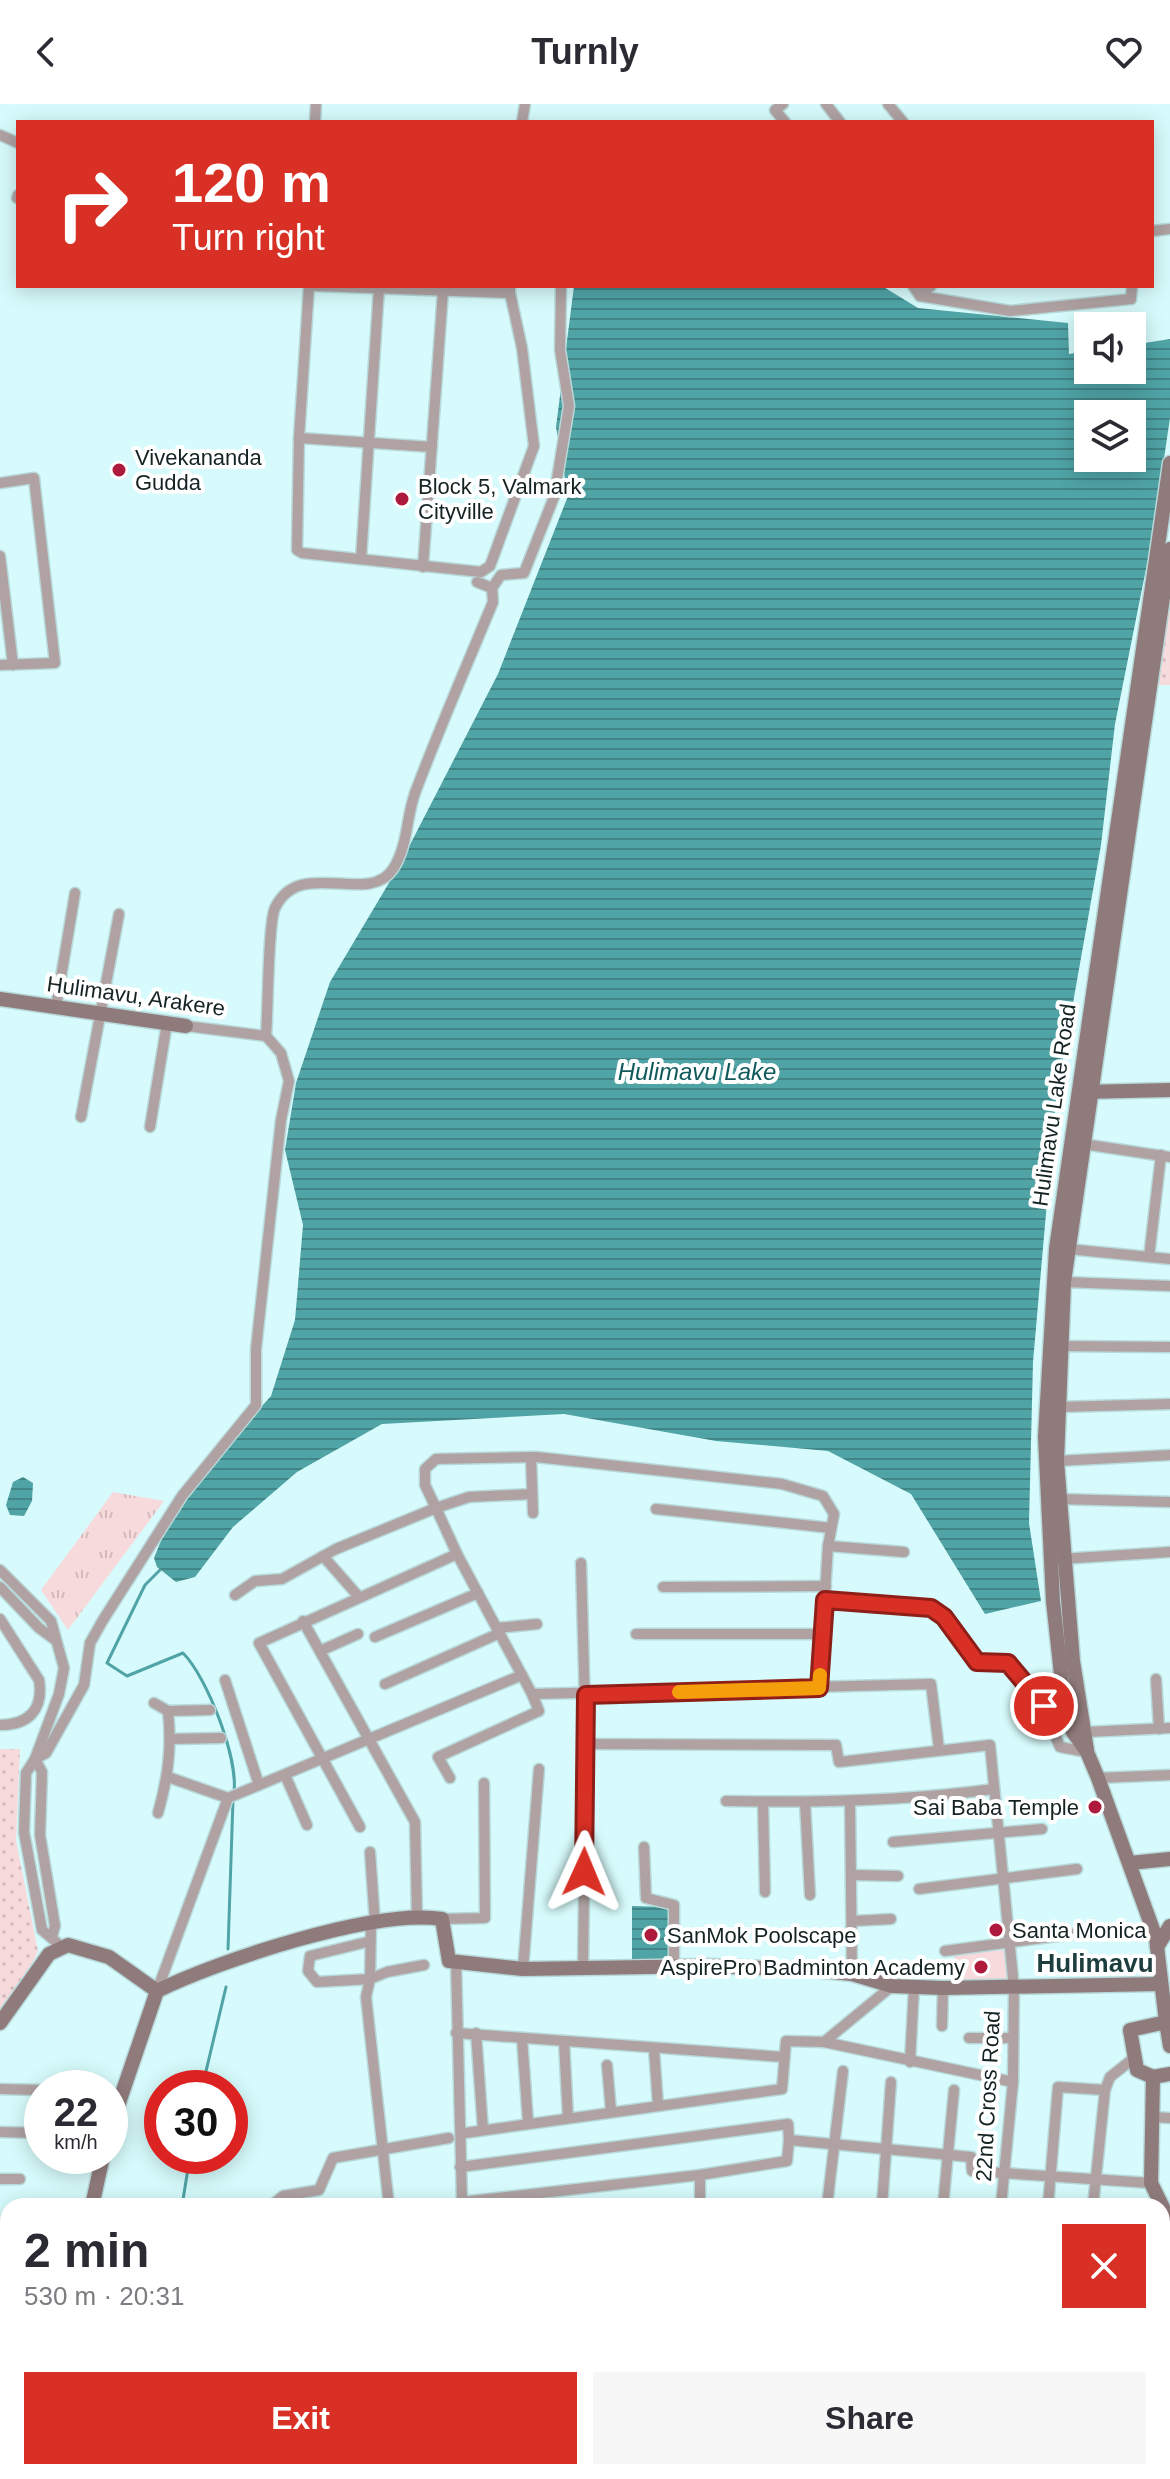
<!DOCTYPE html>
<meta charset="utf-8">
<style>
body{margin:0;font-family:Helvetica,sans-serif;background:#f7f7f7;color:#2b2b33;height:100vh;display:flex;flex-direction:column;font-size:30px;white-space:nowrap}
*{box-sizing:border-box;margin:0}
p{font-size:26px;color:#7c7c81}
.icon{flex:none;width:44px;height:44px;fill:none;stroke:currentColor;stroke-width:2;stroke-linecap:round;stroke-linejoin:round}
.map{position:relative;flex:1;overflow:hidden}
.details{position:absolute;left:0px;top:2094px;width:1170px;height:282px;display:flex;flex-direction:column;background:#fff;border-radius:24px 24px 0 0;box-shadow:0 4px 20px #0003}
.details>*{flex:none}
.guide{position:absolute;left:16px;top:16px;width:1138px;height:168px;border-radius:0px;box-shadow:0 4px 20px #0003;background:#d93025;color:#fff;overflow:hidden}
.tools{position:absolute;left:1074px;top:208px;display:grid;gap:16px}
.tools a{display:grid;place-items:center;width:72px;height:72px;border-radius:0px;background:#fff;box-shadow:0 4px 20px #0003;font-size:40px}
.speed{position:absolute;left:24px;top:1966px;display:flex;gap:16px;font-size:40px;font-weight:700;text-align:center}
.speed>*{display:grid;place-content:center;width:104px;height:104px;border-radius:50%;background:#fff;box-shadow:0 4px 20px #0003;line-height:1}
.speed small{font-size:20px;font-weight:400}
.speed .limit{border:12px solid #d22;background:#fff;color:#111}
.pin{position:absolute;display:grid;place-items:center;width:68px;height:68px;color:#fff;margin:-34px;border:4px solid #fff;border-radius:50%;box-shadow:0 2px 8px #0007}
.me{position:absolute;width:88px;margin:-44px;rotate:1deg;stroke-linejoin:round;filter:drop-shadow(0 0 6px #0008)}
.turn{display:flex;align-items:center;gap:28px;height:168px;padding:0 24px;font-size:36px}
.turn .icon{width:104px;height:104px;stroke-width:2.5}
.turn b{display:block;font-size:56px;line-height:68px}
.round{display:grid;place-items:center;flex:none;width:84px;height:84px;border-radius:0px;background:#f7f7f7}
.overview{display:flex;align-items:center;justify-content:space-between;height:136px;padding:0 24px}
h1{font-size:48px;font-weight:600;line-height:60px}
.action{display:flex;gap:16px;margin-top:auto;padding:16px 24px}
.action a{flex:1;height:92px;border-radius:0px;background:#d93025;color:#fff;font-size:32px;font-weight:600;line-height:92px;text-align:center}
.action a+a{background:#f7f7f7;color:#2b2b33}
header{display:flex;justify-content:space-between;align-items:center;height:104px;padding:0 24px;background:#fff;font-size:36px;font-weight:600}
.map>svg:first-child{display:block}
</style>
<header><svg class="icon" aria-label="back" viewBox="0 0 24 24"><path d="M15 5l-7 7 7 7"/></svg>Turnly<svg class="icon" aria-label="heart" viewBox="0 0 24 24"><path d="M12 20l-8-8c-3-5 5-10 8-4 3-6 11-1 8 4z"/></svg></header>
<div class="map">
<svg width="1170" height="2375" viewBox="0 0 1170 2375">
<defs>
<pattern id="grass-dots" width="8" height="8" patternUnits="userSpaceOnUse" patternTransform="scale(2)"><rect width="8" height="8" fill="#f7dadb"/><path d="M2 2h.1M6 6h.1" fill="none" stroke="#d3bbbc" stroke-width="1.8" stroke-linecap="round"/></pattern>
<pattern id="park-tufts" width="24" height="20" patternUnits="userSpaceOnUse" patternTransform="scale(2)"><rect width="24" height="20" fill="#f7dadb"/><path d="M3 7l-1-3M5 7V3M7 7l1-3M15 17l-1-3M17 17v-4M19 17l1-3" fill="none" stroke="#d3bbbc"/></pattern>
<pattern id="water-rules" width="6" height="5" patternUnits="userSpaceOnUse" patternTransform="scale(2)"><rect width="6" height="5" fill="#50a4a6"/><path d="M0 2.5h6" fill="none" stroke="#418587"/></pattern>
</defs>
<rect width="100%" height="100%" fill="#d7fbfc"/>
<!-- grass -->
<g fill="url(#grass-dots)">
<path d="M1170,487V581H1156Z"/>
<path d="M0,1645H20L16,1736L38,1847L17,1891L0,1905Z"/>
</g>
<!-- park -->
<path fill="url(#park-tufts)" d="M113,1388L164,1397L68,1526L41,1486Z"/>
<!-- pitch -->
<path fill="#f7dadb" d="M1005,1846L1007,1875L956,1879L954,1850Z"/>
<!-- water -->
<g fill="url(#water-rules)" fill-rule="evenodd">
<path d="M574,182H882L918,204L1068,219L1069,250L1088,247V266H1132V241L1170,235V314L1152,435L1115,620L1101,741L1056,995L1033,1258L1029,1419L1041,1497L985,1510L911,1390L828,1347L716,1337L564,1310L382,1320L297,1368L233,1423L195,1473L176,1478L157,1463L154,1454L167,1422L218,1351L271,1292L295,1216L303,1121L285,1046L296,979L330,878L399,762L498,570L568,392L556,323ZM1088,310H1132V354H1088Z"/>
<path d="M23,1373L33,1379L32,1397L24,1412L10,1411L6,1401L13,1378Z"/>
<path d="M632,1802L669,1803L671,1858L632,1859Z"/>
</g>
<g fill="none" stroke-linecap="round" stroke-linejoin="round">
<!-- stream -->
<g stroke="#50a4a6" stroke-width="3">
<path d="M160,1466L145,1481L107,1559L127,1572L183,1549C207,1573 238,1653 234,1688"/>
<path d="M228,1845L233,1696"/>
<path d="M202,1984L226,1883"/>
<path d="M182,2102L190,2052"/>
<path d="M142,2375L143,2368"/>
</g>
<!-- street casing -->
<g stroke="#b8d8d9" stroke-width="13">
<g id="street">
<path d="M783,0L775,6L785,18"/>
<path d="M826,0L840,18"/>
<path d="M888,0L903,18"/>
<path d="M315,18L316,0"/>
<path d="M522,18L525,0"/>
<path d="M0,31L18,39"/>
<path d="M17,94L18,91"/>
<path d="M1152,127L1170,125"/>
<path d="M309,182L299,334L297,446L302,449L481,468L490,462L534,342L522,244L510,189"/>
<path d="M316,182L510,189V182"/>
<path d="M913,182L920,192L931,182"/>
<path d="M920,192L1010,207L1131,195L1132,182"/>
<path d="M299,334L432,343"/>
<path d="M0,379L34,374L55,559L0,561"/>
<path d="M0,452L13,561"/>
<path d="M361,455L379,184"/>
<path d="M423,463L443,187"/>
<path d="M492,484L501,471L524,469L554,393L569,302L560,246L561,182"/>
<path d="M56,903L75,789"/>
<path d="M186,922L266,932"/>
<path d="M81,1013L119,810"/>
<path d="M150,1023L167,919"/>
<path d="M1083,1040L1170,1053"/>
<path d="M1068,1145L1170,1155"/>
<path d="M1149,1153L1161,1051"/>
<path d="M1064,1178L1170,1182"/>
<path d="M1055,1242L1170,1243"/>
<path d="M1058,1303L1170,1300"/>
<path d="M531,1353L533,1409"/>
<path d="M1057,1357L1170,1351"/>
<path d="M532,1390L469,1393L436,1404L425,1381V1365L436,1355L536,1353L782,1380L823,1392L834,1410L828,1442L819,1584"/>
<path d="M1059,1395L1170,1398"/>
<path d="M656,1405L831,1424"/>
<path d="M828,1442L904,1448"/>
<path d="M323,1452L359,1493"/>
<path d="M1061,1455L1170,1448"/>
<path d="M581,1459L586,1640L583,1864"/>
<path d="M0,1466L51,1517L64,1564L59,1590L35,1655L26,1669L24,1728L42,1826L62,1843"/>
<path d="M0,1483L39,1524L54,1535"/>
<path d="M663,1483L826,1482"/>
<path d="M235,1491L255,1477L282,1475L336,1445L436,1404L457,1450"/>
<path d="M825,1496L931,1504L944,1513L977,1558L1008,1559C1035,1587 1045,1606 1060,1643L1087,1648"/>
<path d="M0,1515L39,1576C44,1606 28,1621 0,1621"/>
<path d="M303,1517L415,1718L417,1813"/>
<path d="M497,1524L537,1520"/>
<path d="M636,1530H823"/>
<path d="M375,1533L478,1489"/>
<path d="M320,1547L358,1530"/>
<path d="M1156,1575L1159,1625"/>
<path d="M225,1576L259,1681"/>
<path d="M385,1580L500,1529"/>
<path d="M154,1599L168,1607C172,1644 168,1673 158,1709"/>
<path d="M168,1607L210,1606"/>
<path d="M1086,1628L1170,1624"/>
<path d="M171,1635L221,1634"/>
<path d="M586,1640L836,1641L839,1658L990,1641L1014,1884L1013,1978L1001,2102"/>
<path d="M35,1655L46,1649L84,1581L90,1539L103,1516L182,1392L256,1301V1245L281,1016L289,977L281,949L266,932C268,909 268,818 275,804C300,752 368,803 393,765C408,742 406,714 415,689C439,625 467,561 493,498L492,484L477,478"/>
<path d="M35,1655L42,1668L40,1731L55,1822L52,1833"/>
<path d="M285,1671L307,1721"/>
<path d="M168,1673L228,1694L522,1571"/>
<path d="M450,1674L438,1653L539,1607L532,1590"/>
<path d="M1098,1674L1170,1671"/>
<path d="M726,1697C816,1699 905,1697 994,1685"/>
<path d="M763,1698L765,1788"/>
<path d="M805,1698L810,1791"/>
<path d="M850,1698L852,1870"/>
<path d="M360,1723L259,1539L457,1450L532,1590L931,1580L939,1645"/>
<path d="M893,1738L1042,1725"/>
<path d="M644,1743L646,1794L674,1801V1862"/>
<path d="M370,1748L375,1819"/>
<path d="M853,1771L898,1772"/>
<path d="M919,1785L1077,1765"/>
<path d="M442,1815L485,1814L484,1679"/>
<path d="M853,1817L891,1815"/>
<path d="M371,1837L310,1852L308,1867L317,1878L370,1875L371,1820"/>
<path d="M945,1847L1088,1828"/>
<path d="M456,1858L462,2098L700,2071L787,2057L789,2036L971,2053L972,2067L1151,2079"/>
<path d="M523,1865L539,1665"/>
<path d="M157,1887L228,1694"/>
<path d="M942,1922L943,1884"/>
<path d="M456,1929L783,1953"/>
<path d="M476,1929L483,2026"/>
<path d="M522,1934L528,2018"/>
<path d="M969,1934H1013"/>
<path d="M564,1937L568,2014"/>
<path d="M824,1938L892,1882"/>
<path d="M654,1945L658,2001"/>
<path d="M910,1958L914,1883"/>
<path d="M607,1961L611,2007"/>
<path d="M0,1985L42,1986"/>
<path d="M1152,2013L1170,2014"/>
<path d="M0,2028L42,2029"/>
<path d="M465,2029L782,1985L786,1937L824,1938L1013,1978"/>
<path d="M460,2063L788,2020L789,2036"/>
<path d="M700,2071V2102"/>
<path d="M0,2075H20"/>
<path d="M271,2102L283,2092L319,2086L333,2054L449,2034"/>
<path d="M389,2102L366,1893L370,1875L387,1868L424,1861"/>
<path d="M827,2102L843,1967"/>
<path d="M882,2102L891,1978"/>
<path d="M943,2102L954,1986"/>
<path d="M1048,2102L1058,1983L1105,1986"/>
<path d="M1093,2102L1105,1986L1110,1973L1134,1954"/>
<path d="M0,2159L8,2158"/>
<path d="M1162,2169L1170,2168"/>
<path d="M1162,2207V2214"/>
<path d="M0,2300H8"/>
<path d="M0,2342H8"/>
<path d="M285,2368V2375"/>
<path d="M176,2375V2368"/>
<path d="M697,2375L700,2368"/>
<path d="M876,2375V2368"/>
<path d="M1002,2375L1003,2368"/>
<path d="M1050,2375L1051,2368"/>
<path d="M1119,2375L1120,2368"/>
</g>
</g>
<!-- secondary casing -->
<g stroke="#b8d8d9" stroke-width="17">
<g id="secondary">
<path d="M0,895L186,922"/>
<path d="M1082,988L1170,986"/>
<path d="M1087,1646L1073,1557L1057,1357L1064,1178L1170,445"/>
<path d="M1130,1759L1170,1755"/>
<path d="M1157,1843L1170,1822"/>
<path d="M157,1887C218,1857 376,1804 442,1815L449,1857L523,1865L710,1862L813,1866L852,1870L892,1882L943,1884L1159,1880"/>
<path d="M1166,1918L1156,1834L1098,1674L1087,1648L1073,1628L1063,1588L1053,1497L1045,1333L1056,1145L1170,359"/>
<path d="M0,1919L49,1850L68,1841L109,1853L157,1887"/>
<path d="M1170,1942L1166,1918L1130,1926L1137,1966L1153,1973L1170,1970"/>
<path d="M1153,1973L1151,2079L1170,2118"/>
<path d="M110,2025L157,1887"/>
<path d="M92,2102L103,2052"/>
<path d="M0,2214H8"/>
<path d="M1162,2328H1170"/>
<path d="M35,2375L36,2368"/>
<path d="M50,2375L51,2368"/>
</g>
</g>
<!-- street -->
<use href="#street" stroke="#b0a2a2" stroke-width="10"/>
<!-- secondary -->
<use href="#secondary" stroke="#907b7c" stroke-width="14"/>
</g>
<g fill="none" stroke-linecap="round" stroke-linejoin="round">
<!-- route casing -->
<g stroke="#8d1f18" stroke-width="20">
<path id="route" d="M584,1768L586,1591L819,1584L825,1496L931,1504L944,1513L977,1558L1008,1559L1044,1602"/>
</g>
<!-- route -->
<use href="#route" stroke="#d93025" stroke-width="14"/>
<!-- slow -->
<path stroke="#f59e0b" stroke-width="14" d="M679,1588L819,1584L820,1571"/>
</g>
<!-- markers -->
<g fill="#ae1a3c" stroke="#fff" stroke-width="3">
<circle cx="119" cy="366" r="8"/>
<circle cx="402" cy="395" r="8"/>
<circle cx="1095" cy="1703" r="8"/>
<circle cx="996" cy="1826" r="8"/>
<circle cx="651" cy="1831" r="8"/>
<circle cx="981" cy="1863" r="8"/>
</g>
<g text-anchor="middle" dominant-baseline="central" stroke-width="8" stroke-linejoin="round" paint-order="stroke">
<!-- poi labels -->
<g font-size="22" fill="#162323" stroke="#fff" text-anchor="start">
<text x="135" y="353">Vivekananda<tspan x="135" dy="25">Gudda</tspan></text>
<text x="418" y="382">Block 5, Valmark<tspan x="418" dy="25">Cityville</tspan></text>
<text x="1079" y="1703" text-anchor="end">Sai Baba Temple</text>
<text x="1012" y="1826">Santa Monica</text>
<text x="667" y="1831">SanMok Poolscape</text>
<text x="965" y="1863" text-anchor="end">AspirePro Badminton Academy</text>
</g>
<!-- street labels -->
<g font-size="22" fill="#162323" stroke="#fff">
<text transform="translate(136 892) rotate(8)">Hulimavu, Arakere</text>
<text transform="translate(1054 1001) rotate(-82)">Hulimavu Lake Road</text>
<text transform="translate(988 1992) rotate(-87)">22nd Cross Road</text>
</g>
<!-- water labels -->
<g font-size="24" font-style="italic" fill="#115a5c" stroke="#fff">
<text x="697" y="967">Hulimavu Lake</text>
</g>
<!-- quarter labels -->
<g font-size="26" font-weight="bold" fill="#1e3d3e" stroke="#fff">
<text x="1095" y="1859">Hulimavu</text>
</g>
</g>
</svg>
<div class="tools">
<a><svg class="icon" aria-label="sound" viewBox="0 0 24 24"><path d="M4 9h4l5-4v14l-5-4H4zM17 9q2 3 0 6"/></svg></a>
<a><svg class="icon" aria-label="layers" viewBox="0 0 24 24"><path d="M12 4l9 5-9 5-9-5zM3 14l9 5 9-5"/></svg></a>
</div>
<div class="speed"><div>22<small>km/h</small></div><div class="limit">30</div></div>
<div class="pin" style="left:1044px;top:1602px;background:#d93025"><svg class="icon" aria-label="arrive" viewBox="0 0 24 24"><path d="M6 21V4h12l-3 4 3 4H6"/></svg></div>
<svg class="me" style="left:584px;top:1768px" viewBox="-20 -20 40 40"><path d="M0-17L14 15 0 8-14 15z" fill="#d93025" stroke="#fff" stroke-width="4"/></svg>
<div class="guide">
<div class="turn"><svg class="icon" aria-label="right" viewBox="0 0 24 24"><path d="M7 20v-9h11M14 6l5 5-5 5"/></svg><div><b>120 m</b>Turn right</div></div>
</div>
<section class="details">
<div class="overview"><div><h1>2 min</h1><p>530 m · 20:31</p></div><a class="round" style="background:#d93025;color:#fff"><svg class="icon" aria-label="close" viewBox="0 0 24 24"><path d="M6 6l12 12M18 6L6 18"/></svg></a></div>
<div class="action"><a>Exit</a><a>Share</a></div>
</section>
</div>
